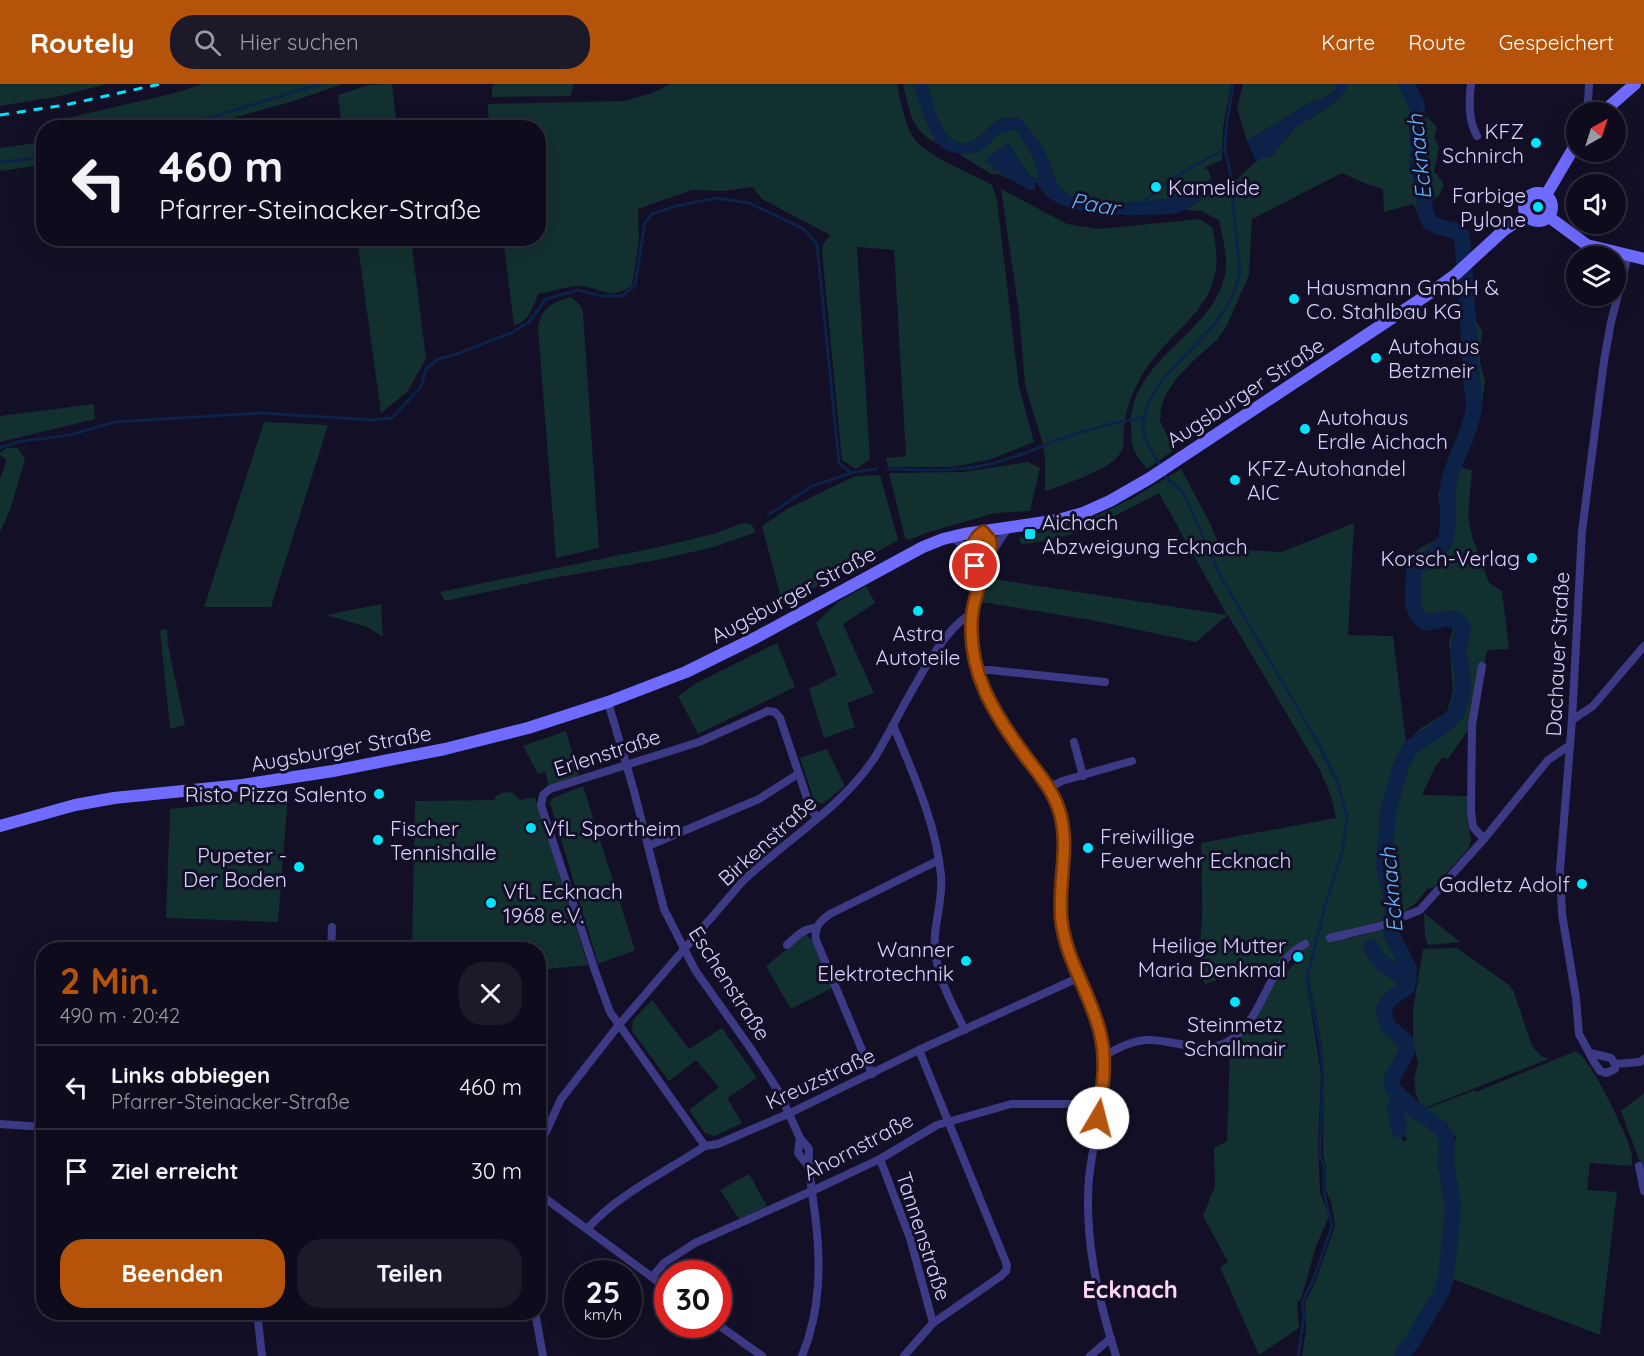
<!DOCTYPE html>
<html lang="de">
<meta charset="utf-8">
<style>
body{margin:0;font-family:Quicksand,sans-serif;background:#1c1929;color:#f1f3f6;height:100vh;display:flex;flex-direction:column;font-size:22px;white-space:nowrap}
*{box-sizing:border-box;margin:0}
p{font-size:20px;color:#9b9ba3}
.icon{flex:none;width:33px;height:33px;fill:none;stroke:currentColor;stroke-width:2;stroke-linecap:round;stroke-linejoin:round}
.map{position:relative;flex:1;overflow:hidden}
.drawer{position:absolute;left:36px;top:858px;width:510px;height:378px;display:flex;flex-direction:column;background:#0e0b1c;border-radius:24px;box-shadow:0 6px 24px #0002,0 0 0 2px #2e2b3b}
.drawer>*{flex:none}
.banner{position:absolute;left:36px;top:36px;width:510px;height:126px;border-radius:24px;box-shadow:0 6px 24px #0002,0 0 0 2px #2e2b3b;background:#0e0b1c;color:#f1f3f6;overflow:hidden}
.needle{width:39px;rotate:39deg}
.tools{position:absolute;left:1566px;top:18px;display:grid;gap:12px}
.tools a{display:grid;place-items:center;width:60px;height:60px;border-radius:50%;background:#0e0b1c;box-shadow:0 6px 24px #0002,0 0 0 2px #2e2b3b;font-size:30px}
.speed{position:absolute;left:564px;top:1176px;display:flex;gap:12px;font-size:30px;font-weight:700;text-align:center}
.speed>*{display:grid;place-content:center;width:78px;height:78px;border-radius:50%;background:#0e0b1c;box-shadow:0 6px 24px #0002,0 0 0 2px #2e2b3b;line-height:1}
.speed small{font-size:15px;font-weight:400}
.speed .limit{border:9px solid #d22;background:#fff;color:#111}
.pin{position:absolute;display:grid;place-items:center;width:51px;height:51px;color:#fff;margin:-26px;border:3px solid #fff;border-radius:50%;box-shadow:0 2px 6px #0007}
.me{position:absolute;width:66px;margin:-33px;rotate:8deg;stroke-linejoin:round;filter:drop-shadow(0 0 4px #0008)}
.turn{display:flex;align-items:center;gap:21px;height:126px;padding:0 24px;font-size:27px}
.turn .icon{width:78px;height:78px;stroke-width:2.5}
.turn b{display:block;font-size:42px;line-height:51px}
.round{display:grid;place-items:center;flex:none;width:63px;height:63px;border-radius:24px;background:#1c1929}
.overview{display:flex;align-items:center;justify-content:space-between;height:102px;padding:0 24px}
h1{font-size:36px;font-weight:700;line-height:45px;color:#b45309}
.primary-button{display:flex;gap:12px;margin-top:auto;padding:12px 24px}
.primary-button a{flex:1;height:69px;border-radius:24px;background:#b45309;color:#fff;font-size:24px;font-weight:700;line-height:69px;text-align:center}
.primary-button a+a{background:#1c1929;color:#f1f3f6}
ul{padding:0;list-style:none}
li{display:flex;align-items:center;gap:18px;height:84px;padding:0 24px;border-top:2px solid #2e2b3b}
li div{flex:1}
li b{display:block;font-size:22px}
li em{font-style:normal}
header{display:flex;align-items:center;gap:36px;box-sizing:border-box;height:84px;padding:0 30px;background:#b45309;color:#fff}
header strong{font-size:28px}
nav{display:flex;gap:33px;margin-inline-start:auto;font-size:21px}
.search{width:420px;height:54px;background:#1c1929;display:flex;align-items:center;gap:15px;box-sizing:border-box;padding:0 21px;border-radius:24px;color:#9b9ba3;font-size:22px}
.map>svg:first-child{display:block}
</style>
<header>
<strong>Routely</strong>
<div class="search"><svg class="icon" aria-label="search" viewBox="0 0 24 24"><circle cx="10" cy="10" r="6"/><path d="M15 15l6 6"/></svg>Hier suchen</div>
<nav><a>Karte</a><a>Route</a><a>Gespeichert</a></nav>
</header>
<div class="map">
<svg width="1644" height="1272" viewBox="0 0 1644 1272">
<rect width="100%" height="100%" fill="#130f26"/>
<!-- green -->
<g fill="#12302f">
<path d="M0,0H107L56,13L0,22Z"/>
<path d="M203,0H343L290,18L200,43H70L67,34L175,9Z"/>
<path d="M392,0L397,43H342L338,11L368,1Z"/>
<path d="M495,0H573L571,12L492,13V3Z"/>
<path d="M671,0H897C900,16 906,45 916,57C928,72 974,91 992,101L997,116L1019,303L1034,358L989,376L952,383H888L886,374L906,372L894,166L857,163L870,375L856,385L842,376L822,167L823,160L830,151L762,115L752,103L723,107L692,106L638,125L639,158L632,201C609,218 603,204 581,202C570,201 550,208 538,210C533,222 529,239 514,241L503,155L538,154V44L489,43L488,20L624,17L652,9Z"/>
<path d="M903,0H913L936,59C910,45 910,27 903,0Z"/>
<path d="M927,0H1231L1223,44L1222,76L1204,84L1208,86L1211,94C1200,101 1191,108 1178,112C1153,119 1081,126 1061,105C1054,98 1053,88 1050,79C1042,61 1032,48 1019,34C987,31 991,51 970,58C942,67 933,19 927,0Z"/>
<path d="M1243,0H1336V6L1322,15L1311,18L1247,57L1237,24Z"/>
<path d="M1348,0H1408L1413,10L1419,12L1422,18V28L1437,43L1434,53L1439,64L1434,87L1444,100L1439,112L1428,119C1428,152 1457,135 1464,149C1466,154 1466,163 1467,168L1460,173L1458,152C1452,148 1447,149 1440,147C1425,143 1420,133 1413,120L1384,128L1383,105L1364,99L1342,89L1252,135L1249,191L1226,243L1217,256L1196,274L1176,295L1164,314L1161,324L1160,337L1174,366L1147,385C1143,379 1137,373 1134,366C1131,360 1132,351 1131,344C1128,277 1209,252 1224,195C1229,175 1223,155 1219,136L1201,127L1185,126L1210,109L1223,108L1261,73H1271L1295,43C1302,41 1305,36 1312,33C1328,24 1341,17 1348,0Z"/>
<path d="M1003,46H1016C1026,60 1037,76 1039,94L1033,95L1029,91L1008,59L993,85L1000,86L1013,97L999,90H991L959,70L978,68Z"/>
<path d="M43,58V81L0,87V64Z"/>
<path d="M1001,105L1067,140L1098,145L1200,135L1212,143C1234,226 1170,238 1139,297C1131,311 1125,329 1124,345C1123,355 1126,362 1119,371C1110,385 1062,402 1045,407V374L1042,357L1025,301L1019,228Z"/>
<path d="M357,155H411L426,275L407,308L381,329Z"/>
<path d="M1472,186L1476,237L1482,247L1480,278L1485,297L1481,326L1457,383L1472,386L1468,431L1472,452L1489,499L1502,507L1509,565L1487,566L1472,641L1448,675L1442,674L1434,685L1422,711L1468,712V741L1471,755L1469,764L1433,804L1427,805C1407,838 1373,837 1340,848L1351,854L1385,845L1387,854L1405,883L1400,888L1379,870L1373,858L1369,856L1367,861L1378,882L1389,886L1403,899C1396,909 1384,910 1380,922C1371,950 1400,945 1404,963C1408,982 1371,988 1395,1017C1391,1033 1393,1045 1404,1058L1407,1056L1400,1037L1399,1025L1403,1022C1434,1042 1443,1040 1442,1079L1439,1080L1446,1103L1448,1126L1443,1194L1438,1207L1409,1255L1400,1266L1398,1272H1302L1306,1246L1305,1219L1315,1198L1335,1142L1331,1118L1326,1107V1083L1323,1070L1324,989L1322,962L1309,896L1306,893L1321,990L1318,1061L1320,1108L1329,1133L1316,1162L1301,1215L1297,1219L1299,1244L1259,1271L1220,1183L1228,1178L1203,1132L1215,1102L1214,1064L1227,1057L1230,964L1242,951L1276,897L1297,878L1301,859C1285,864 1277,883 1269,897L1267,879L1205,900C1195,878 1201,858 1202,835C1203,810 1201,784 1201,759L1336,734L1331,712L1320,686L1228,531L1196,558L1096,537L981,518L987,494L1227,531L1159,409C1116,432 1070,457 1021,460L1019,454L1087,436L1129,416L1181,385L1208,435L1221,465L1282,468L1354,439L1348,551L1393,552L1406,659L1421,644L1447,628L1453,607L1449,557L1453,545L1447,541L1428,544L1414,539C1411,521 1401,484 1415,469C1421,462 1432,458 1440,454L1443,445L1438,410L1471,319L1464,305L1458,197Z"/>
<path d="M571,213L580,221L583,229L599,464L556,474L538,244C542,222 552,219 571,213Z"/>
<path d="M94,320L95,335L0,358V332Z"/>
<path d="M264,338L328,341L271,523H204Z"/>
<path d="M6,364H18L25,376L10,426L0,448V395L7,376L0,371V369Z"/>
<path d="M1028,378L1040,384L1030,427L995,429L926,449L909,456L905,454L889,389L964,388Z"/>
<path d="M880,391L898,456L792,517H785L781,514L762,442L787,425L855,392Z"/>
<path d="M743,439L751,440L756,448L714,463L657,476L548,495L445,517L440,508L659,463L713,450Z"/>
<path d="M866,502L875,519L843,540L874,609L847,619L855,643L824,654L809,605L837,591L816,539L838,518Z"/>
<path d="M381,520L383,553L367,543L326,531Z"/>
<path d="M167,545L168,561L185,641L170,645L160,546Z"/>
<path d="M777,559L795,603L698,650L678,612L695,600Z"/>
<path d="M566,647L579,692L549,702L545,688L538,690L523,662Z"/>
<path d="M827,665L845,702L822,720L814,716L800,674Z"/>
<path d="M583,702L635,866L598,880L550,718L553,714Z"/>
<path d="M512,708L520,716L535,713L588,881L539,886L545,960L539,967L538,866H412L415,717L495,716V713L501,709Z"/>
<path d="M288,713L278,838L166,834L170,725Z"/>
<path d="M1424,829L1460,858L1428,861L1425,853Z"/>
<path d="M806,850L813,857L832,904L791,925L766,882Z"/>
<path d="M1457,864L1509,901L1514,908L1532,962L1541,972L1549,975L1422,1025L1416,1011L1414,995L1418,979L1413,955V925L1423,865Z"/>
<path d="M652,916L689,965L722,944L757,994L727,1014L742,1039L715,1052L705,1049L689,1026L719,1003L696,976L669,997L632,947L633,936Z"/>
<path d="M1576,967C1591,975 1627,1050 1631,1067C1632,1072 1632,1077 1632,1082L1590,1079L1587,1106L1617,1108L1600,1251L1453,1195L1457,1120L1451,1079L1456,1053L1423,1026L1475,1006L1476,1008Z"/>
<path d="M1644,1009V1098L1641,1081L1621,1027Z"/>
<path d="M749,1090L767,1122L739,1135L720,1106Z"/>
</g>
<!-- water -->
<g fill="#0c2248">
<path d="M913,0H927C933,19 942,67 970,58C991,51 988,31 1019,34C1032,48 1042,61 1050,79C1053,88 1054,98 1061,105C1081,126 1153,119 1178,112C1191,108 1200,101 1211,94L1213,99L1210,109L1185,126L1173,130C1137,131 1079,136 1048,113C1044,109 1040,103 1036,98L1035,106H1028L985,78L989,72L1008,59L1029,91L1034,95L1039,94C1037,76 1026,60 1016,46C991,46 995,62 977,68C964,72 948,70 938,60C930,53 917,12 913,0Z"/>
<path d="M1336,0H1348C1341,17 1327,24 1312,33C1305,36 1302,41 1295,43L1271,73H1262L1257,79L1247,57L1311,18L1322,15L1336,6Z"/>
</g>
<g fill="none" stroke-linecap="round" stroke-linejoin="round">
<!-- stream -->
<g stroke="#0c2248" stroke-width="3">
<path d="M176,44L320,0"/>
<path d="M0,78L44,73"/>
<path d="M1139,122C1163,99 1194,80 1225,66"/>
<path d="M0,364L17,358L70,351L114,338L262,329L372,336L392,334L421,303L426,285L438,275L454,271L511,249L529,238L546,215L578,206L601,212H622L635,201L645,139L652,130L676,122L716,114L749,119L804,145L817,160L839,379L851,389"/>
<path d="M1160,382C1155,372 1146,359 1144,349C1138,304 1192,270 1215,239C1226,225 1236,208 1240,190L1230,86L1225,66L1226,45L1233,0"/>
<path d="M890,385C923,386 957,388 990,380C1016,374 1039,363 1064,354C1090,345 1116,338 1144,333"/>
<path d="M1163,388C1169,400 1177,400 1184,410L1221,493L1318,659L1338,699L1347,732L1343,765L1325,822L1307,894L1320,962L1323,989L1320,1071L1324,1083V1109L1332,1142L1313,1196L1302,1219L1304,1233L1298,1272"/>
<path d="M768,431L812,402L851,389L876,385"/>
</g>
<!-- river -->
<g stroke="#0c2248" stroke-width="16">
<path d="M1371,863C1378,879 1394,888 1409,895"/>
<path d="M1399,1046L1395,1023L1399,1013"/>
<path d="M1402,1272L1404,1267L1412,1258L1442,1207L1446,1195L1453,1122L1446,1080L1447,1058L1445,1050L1441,1044L1414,1025L1393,1005L1391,997L1407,967L1406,958L1388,942L1385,934L1384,925L1389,916L1407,903L1409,885L1391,850L1393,821L1384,781L1388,728L1400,684L1410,664L1443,642L1458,627L1463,604L1462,585L1458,569L1463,543L1456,535H1443L1426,539C1407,526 1414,508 1414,487C1422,478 1444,463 1446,454C1451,436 1445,416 1449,398C1455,371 1470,352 1474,323L1462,152L1456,147L1439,143L1430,138L1426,131L1422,100L1417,83L1418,31L1416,19L1406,0"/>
</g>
<!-- street -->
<g stroke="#3d3a85" stroke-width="8">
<path d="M1471,0C1469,19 1468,35 1477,52"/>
<path d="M1589,0L1588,18L1591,28"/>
<path d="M952,453L968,466L972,473"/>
<path d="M990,471L1008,444"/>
<path d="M979,502C975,484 965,461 983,448L990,456L991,462C987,481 978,499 974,519C962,579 990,621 1022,669C1038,692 1057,711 1062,739C1069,773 1055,808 1062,843C1071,892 1106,934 1105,986C1103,1022 1093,1058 1089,1094C1084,1154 1098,1215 1116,1272"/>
<path d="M1482,582L1472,641L1471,727L1473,743L1484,755"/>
<path d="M976,586H990L1105,598"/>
<path d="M608,618L634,707L664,825L695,886L751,965L779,1008L800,1054L809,1065C808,1087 812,1108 815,1130C821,1178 821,1226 802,1272"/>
<path d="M1572,636L1593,622L1644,562"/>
<path d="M893,641C913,689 936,739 941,791C943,810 937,831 935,850C932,884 950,917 965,946"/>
<path d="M1074,658L1083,692"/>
<path d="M1049,704L1062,697L1132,677"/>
<path d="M648,762L759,715L798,690"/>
<path d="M1330,854L1380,842L1420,826L1484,755L1548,676L1570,661"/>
<path d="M787,861C796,853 803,844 816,844"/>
<path d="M331,866L332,843"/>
<path d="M1590,969L1611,974L1615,980V985L1606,989L1600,987L1594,978L1579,950L1576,914L1562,830L1560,786L1572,636L1582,447L1604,277L1611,238L1628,172"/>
<path d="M1104,972C1118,964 1131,957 1147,956C1173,955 1205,972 1229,957C1266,934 1266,879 1305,860"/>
<path d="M1615,980L1640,978L1644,975"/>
<path d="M872,990L816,856C814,843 820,837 830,830L939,776"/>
<path d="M0,1040L44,1043"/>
<path d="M800,1054L798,1069L808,1082"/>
<path d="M705,1062L610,928L595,887L541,721L543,711L550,705L699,658L768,627L775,628L780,634L810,723L817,734"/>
<path d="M538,1065L561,1015L618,942L742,798C785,756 842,724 875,673C896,640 939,543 972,530"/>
<path d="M880,1075L910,1154L933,1239"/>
<path d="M1639,1082L1644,1107"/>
<path d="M538,1109L668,1205"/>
<path d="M588,1144C617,1111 667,1087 705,1062L718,1060L790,1029L919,966L1080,893"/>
<path d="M652,1193L664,1179L695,1159L812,1107L880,1075L937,1041L1011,1020H1100"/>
<path d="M257,1228L262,1272"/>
<path d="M535,1228L543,1272"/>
<path d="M717,1240L762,1272"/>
<path d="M904,1272L933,1239L1001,1192L1006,1187L1007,1181L919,966"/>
<path d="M1090,1272L1111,1254"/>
</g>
<!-- secondary -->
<g stroke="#6f6bff" stroke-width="12">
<path d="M1603,28L1635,0"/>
<circle cx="1538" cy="123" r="14"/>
<path d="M1546,111L1576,60"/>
<path d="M1549,133L1587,161L1644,175"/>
<path d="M0,742L75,721L114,714L242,701L333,687L445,665L528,644L608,618L686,588L755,554L923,463L943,455L964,450L1058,436L1083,429L1110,417L1150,394L1430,209L1456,190L1504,146L1526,132"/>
</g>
<!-- rail -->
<path stroke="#00e5ff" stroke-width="3" stroke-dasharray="9 8" stroke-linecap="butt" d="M0,31L65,21L160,0"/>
</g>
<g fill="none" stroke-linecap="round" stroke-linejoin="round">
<!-- route casing -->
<g stroke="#753606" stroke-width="15">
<path id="route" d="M975,482C971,469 971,456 983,448L990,456L991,462C987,486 974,508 972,532C967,588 994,630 1026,673C1038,689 1051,704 1058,723C1072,761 1056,802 1062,841C1068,880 1093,914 1101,953C1107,980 1102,1007 1098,1034"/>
</g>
<!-- route -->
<use href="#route" stroke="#b45309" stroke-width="10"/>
</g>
<!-- markers -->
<g fill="#00e5ff" stroke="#130f26" stroke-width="2">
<circle cx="1536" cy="59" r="6"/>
<circle cx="1156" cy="103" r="6"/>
<circle cx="1538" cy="123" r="6"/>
<circle cx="1294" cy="215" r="6"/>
<circle cx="1376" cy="274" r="6"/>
<circle cx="1305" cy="345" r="6"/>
<circle cx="1235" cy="396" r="6"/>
<rect x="1024" y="444" width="12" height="12" rx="3"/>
<circle cx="1532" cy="474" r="6"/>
<circle cx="918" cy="527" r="6"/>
<circle cx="379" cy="710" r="6"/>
<circle cx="531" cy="744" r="6"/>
<circle cx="378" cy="756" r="6"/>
<circle cx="1088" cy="764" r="6"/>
<circle cx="299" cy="783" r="6"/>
<circle cx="1582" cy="800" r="6"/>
<circle cx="491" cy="819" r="6"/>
<circle cx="1298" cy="873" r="6"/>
<circle cx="966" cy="877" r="6"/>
<circle cx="1235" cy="918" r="6"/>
</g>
<g text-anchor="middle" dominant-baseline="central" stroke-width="6" stroke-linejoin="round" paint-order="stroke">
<!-- poi labels -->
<g font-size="21" fill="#d9d4ff" stroke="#130f26" text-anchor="start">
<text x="1524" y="47" text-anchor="end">KFZ<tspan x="1524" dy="24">Schnirch</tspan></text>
<text x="1168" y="103">Kamelide</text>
<text x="1526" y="111" text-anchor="end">Farbige<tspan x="1526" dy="24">Pylone</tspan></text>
<text x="1306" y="203">Hausmann GmbH &amp;<tspan x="1306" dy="24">Co. Stahlbau KG</tspan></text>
<text x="1388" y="262">Autohaus<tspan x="1388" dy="24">Betzmeir</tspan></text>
<text x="1317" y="333">Autohaus<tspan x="1317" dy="24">Erdle Aichach</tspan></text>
<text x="1247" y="384">KFZ-Autohandel<tspan x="1247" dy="24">AIC</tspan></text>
<text x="1042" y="438">Aichach<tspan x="1042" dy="24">Abzweigung Ecknach</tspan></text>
<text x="1520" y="474" text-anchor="end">Korsch-Verlag</text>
<text x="918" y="549" text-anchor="middle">Astra<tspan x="918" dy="24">Autoteile</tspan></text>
<text x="367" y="710" text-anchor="end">Risto Pizza Salento</text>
<text x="390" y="744">Fischer<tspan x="390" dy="24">Tennishalle</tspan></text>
<text x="543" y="744">VfL Sportheim</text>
<text x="1100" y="752">Freiwillige<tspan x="1100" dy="24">Feuerwehr Ecknach</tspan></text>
<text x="287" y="771" text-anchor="end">Pupeter -<tspan x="287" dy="24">Der Boden</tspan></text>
<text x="1570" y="800" text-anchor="end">Gadletz Adolf</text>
<text x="503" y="807">VfL Ecknach<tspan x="503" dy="24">1968 e.V.</tspan></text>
<text x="1286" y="861" text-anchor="end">Heilige Mutter<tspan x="1286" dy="24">Maria Denkmal</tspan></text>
<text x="954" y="865" text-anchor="end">Wanner<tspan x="954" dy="24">Elektrotechnik</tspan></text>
<text x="1235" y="940" text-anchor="middle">Steinmetz<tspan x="1235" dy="24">Schallmair</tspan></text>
</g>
<!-- street labels -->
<g font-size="21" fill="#d9d4ff" stroke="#130f26">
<text transform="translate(1245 308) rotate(-33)">Augsburger Straße</text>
<text transform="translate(793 510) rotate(-28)">Augsburger Straße</text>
<text transform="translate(1557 570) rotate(-87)">Dachauer Straße</text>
<text transform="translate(341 664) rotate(-10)">Augsburger Straße</text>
<text transform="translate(607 668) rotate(-18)">Erlenstraße</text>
<text transform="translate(767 756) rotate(-42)">Birkenstraße</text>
<text transform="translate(730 899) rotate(57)">Eschenstraße</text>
<text transform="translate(820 994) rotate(-25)">Kreuzstraße</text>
<text transform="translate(858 1062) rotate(-28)">Ahornstraße</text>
<text transform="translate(924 1152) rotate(72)">Tannenstraße</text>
</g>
<!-- water labels -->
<g font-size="22" font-style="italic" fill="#62b6ff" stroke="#130f26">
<text transform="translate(1419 73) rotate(-96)">Ecknach</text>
<text transform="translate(1095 120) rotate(10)">Paar</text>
<text transform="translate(1391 806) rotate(-95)">Ecknach</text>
</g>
<!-- quarter labels -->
<g font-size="24" font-weight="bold" fill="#ffd6f0" stroke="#130f26">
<text x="1130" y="1205">Ecknach</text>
</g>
</g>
</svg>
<div class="tools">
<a><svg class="needle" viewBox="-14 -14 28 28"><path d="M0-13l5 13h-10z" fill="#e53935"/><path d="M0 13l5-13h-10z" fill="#9b9ba3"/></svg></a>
<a><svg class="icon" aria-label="sound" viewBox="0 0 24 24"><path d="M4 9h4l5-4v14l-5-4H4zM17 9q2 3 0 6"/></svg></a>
<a><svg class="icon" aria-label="layers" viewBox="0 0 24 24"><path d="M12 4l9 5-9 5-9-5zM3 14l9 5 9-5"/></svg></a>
</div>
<div class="speed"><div>25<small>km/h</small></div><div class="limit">30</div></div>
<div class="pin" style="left:975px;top:482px;background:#d93025"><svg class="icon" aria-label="arrive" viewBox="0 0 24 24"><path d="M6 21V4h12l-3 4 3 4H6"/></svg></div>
<svg class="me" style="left:1098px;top:1034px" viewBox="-20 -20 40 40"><circle r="19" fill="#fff"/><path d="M0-13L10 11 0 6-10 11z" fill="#b45309"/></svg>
<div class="banner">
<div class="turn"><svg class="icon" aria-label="left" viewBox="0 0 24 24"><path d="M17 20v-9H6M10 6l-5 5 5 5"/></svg><div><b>460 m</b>Pfarrer-Steinacker-Straße</div></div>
</div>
<section class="drawer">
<div class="overview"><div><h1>2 Min.</h1><p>490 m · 20:42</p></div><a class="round"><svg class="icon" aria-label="close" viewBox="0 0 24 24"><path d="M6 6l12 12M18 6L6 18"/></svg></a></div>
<ul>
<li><svg class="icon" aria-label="left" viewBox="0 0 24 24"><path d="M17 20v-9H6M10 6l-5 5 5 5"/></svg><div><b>Links abbiegen</b><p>Pfarrer-Steinacker-Straße</p></div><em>460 m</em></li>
<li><svg class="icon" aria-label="arrive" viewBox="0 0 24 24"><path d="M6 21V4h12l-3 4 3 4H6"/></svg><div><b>Ziel erreicht</b></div><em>30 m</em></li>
</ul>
<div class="primary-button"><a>Beenden</a><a>Teilen</a></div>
</section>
</div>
